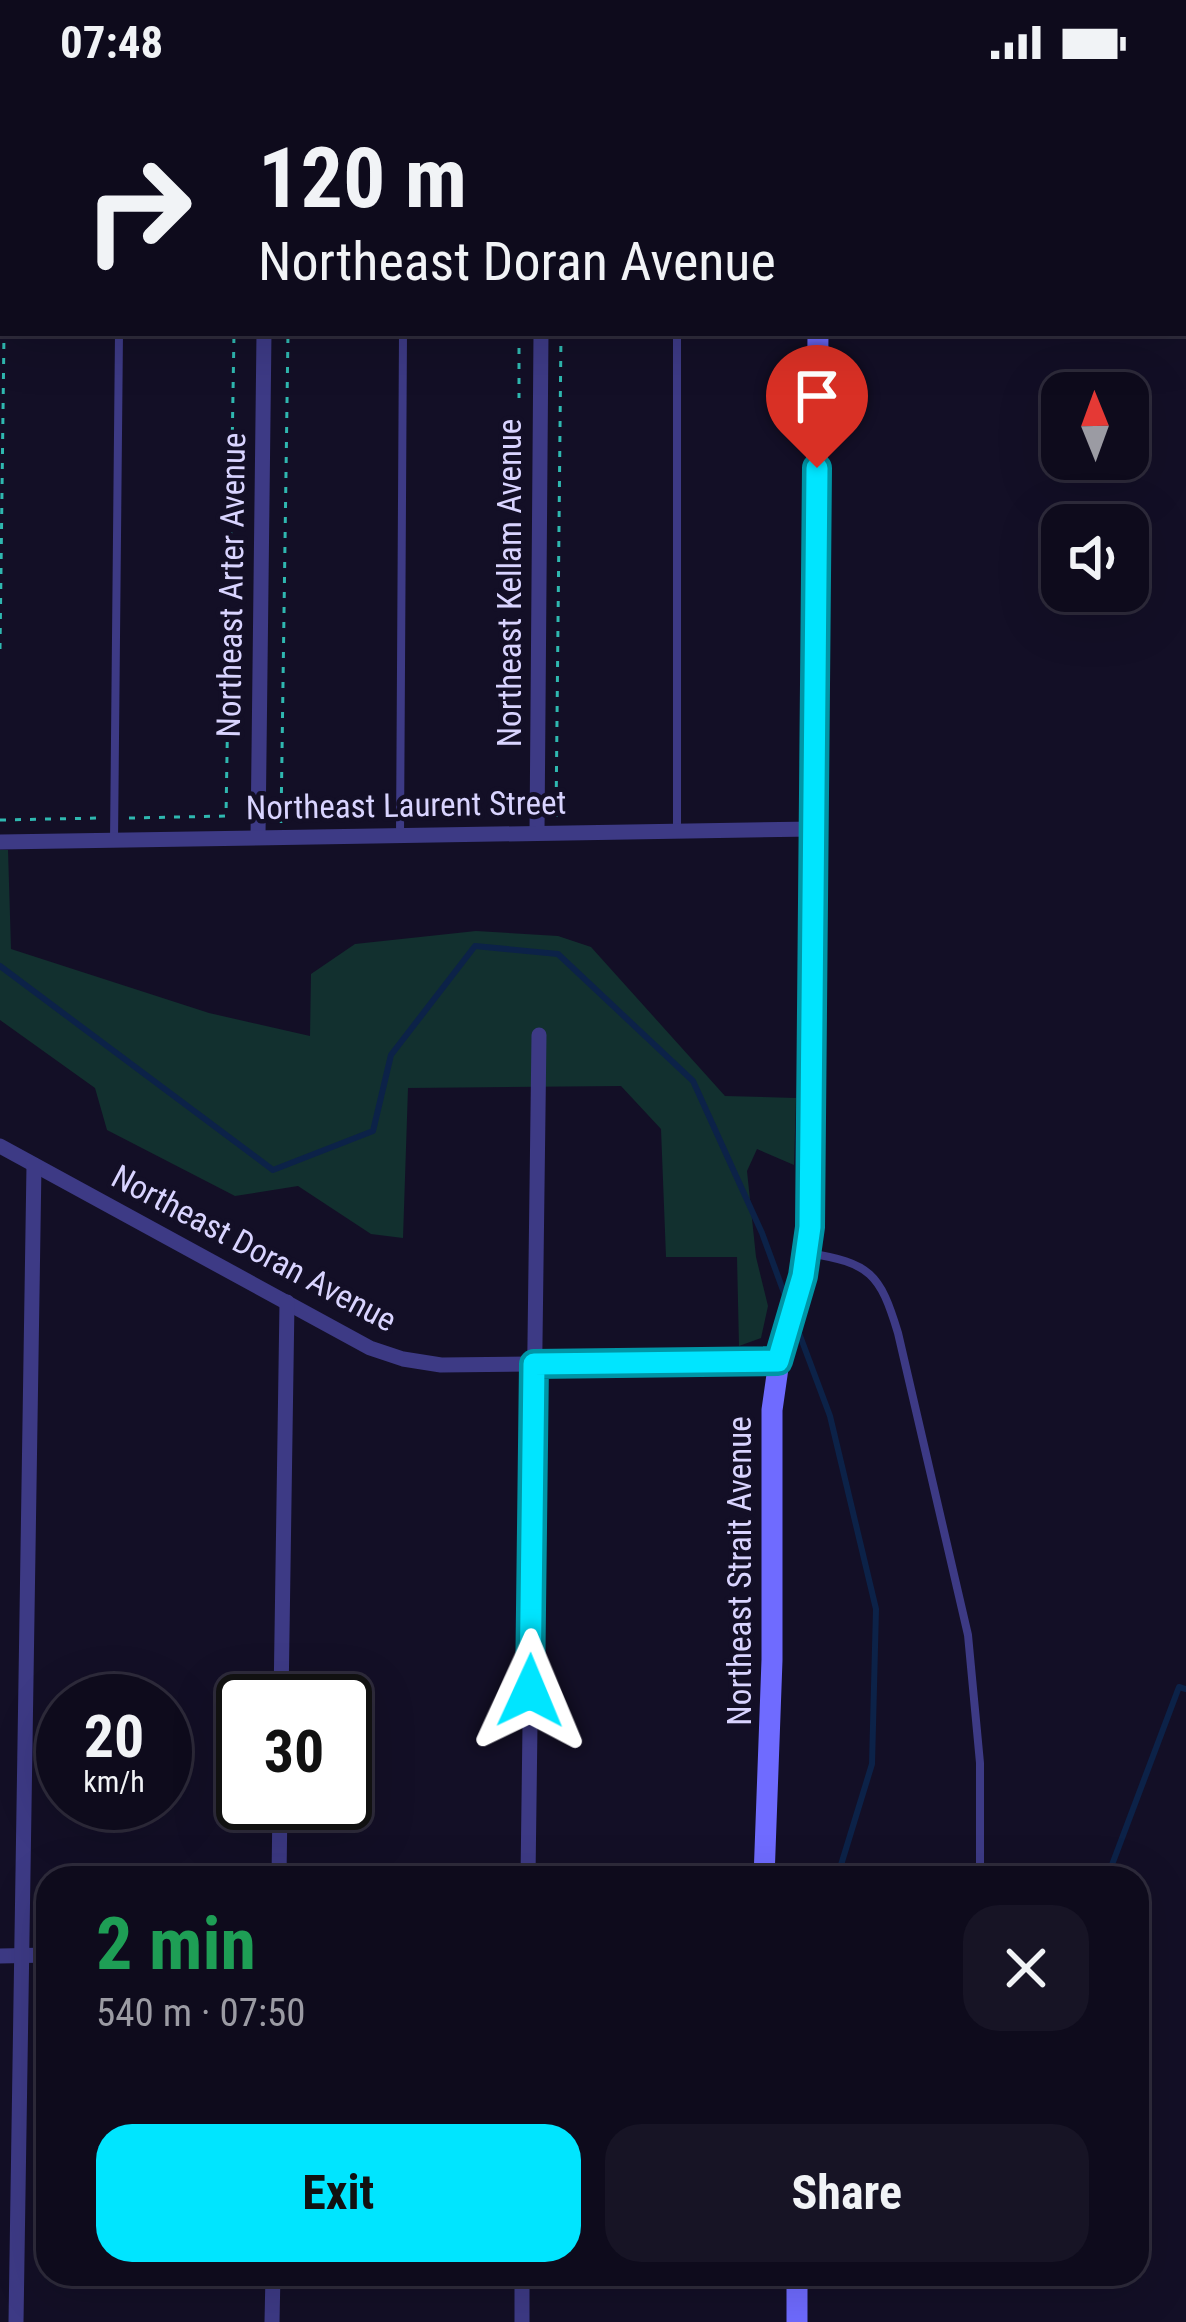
<!DOCTYPE html>
<meta charset="utf-8">
<style>
body{margin:0;font-family:"Roboto Condensed",sans-serif;background:#171425;color:#f1f3f6;height:100vh;display:flex;flex-direction:column;font-size:45px;white-space:nowrap}
*{box-sizing:border-box;margin:0}
p{font-size:39px;color:#9b9ba3}
.icon{flex:none;width:66px;height:66px;fill:none;stroke:currentColor;stroke-width:2;stroke-linecap:round;stroke-linejoin:round}
.map{position:relative;flex:1;overflow:hidden}
.panel{position:absolute;left:36px;top:1782px;width:1113px;height:420px;display:flex;flex-direction:column;background:#0e0b1c;border-radius:36px;box-shadow:0 12px 48px #0002,0 0 0 3px #2e2b3b}
.panel>*{flex:none}
.guide{position:absolute;left:0px;top:0px;width:1188px;height:252px;box-shadow:0 12px 48px #0002,0 0 0 3px #2e2b3b;background:#0e0b1c;color:#f1f3f6;overflow:hidden}
.needle{width:78px;rotate:359deg}
.buttons{position:absolute;left:1041px;top:288px;display:grid;gap:24px}
.buttons a{display:grid;place-items:center;width:108px;height:108px;border-radius:24px;background:#0e0b1c;box-shadow:0 12px 48px #0002,0 0 0 3px #2e2b3b;font-size:60px}
.speed{position:absolute;left:36px;top:1590px;display:flex;gap:24px;font-size:60px;font-weight:700;text-align:center}
.speed>*{display:grid;place-content:center;width:156px;height:156px;border-radius:50%;background:#0e0b1c;box-shadow:0 12px 48px #0002,0 0 0 3px #2e2b3b;line-height:1}
.speed small{font-size:30px;font-weight:400}
.speed .limit{border:6px solid #111;border-radius:18px;background:#fff;color:#111}
.pin{position:absolute;display:grid;place-items:center;width:102px;height:102px;color:#fff;margin:-123px -51px;border-radius:50% 50% 50% 0;rotate:-45deg;box-shadow:0 0 12px #0007}
.pin .icon{rotate:45deg}
.me{position:absolute;width:132px;margin:-66px;rotate:1deg;stroke-linejoin:round;filter:drop-shadow(0 0 9px #0008)}
.turn{display:flex;align-items:center;gap:42px;height:252px;padding:0 60px;font-size:54px}
.turn .icon{width:156px;height:156px;stroke-width:2.5}
.turn b{display:block;font-size:84px;line-height:102px}
.round{display:grid;place-items:center;flex:none;width:126px;height:126px;border-radius:36px;background:#171425}
.overview{display:flex;align-items:center;justify-content:space-between;height:204px;padding:0 60px}
h1{font-size:72px;font-weight:700;line-height:90px;color:#1e9e55}
.action{display:flex;gap:24px;margin-top:auto;padding:24px 60px}
.action a{flex:1;height:138px;border-radius:36px;background:#00e5ff;color:#111;font-size:48px;font-weight:700;line-height:138px;text-align:center}
.action a+a{background:#171425;color:#f1f3f6}
.status{display:flex;justify-content:space-between;align-items:center;height:84px;padding:0 60px;background:#0e0b1c;direction:ltr}
.status svg{height:33px;fill:currentColor}
.map>svg:first-child{display:block}
</style>
<div class="status"><b>07:48</b><svg viewBox="0 0 49 12"><path d="M0 12V9h3v3zM5 12V6h3v6zM10 12V3h3v9zM15 12V0h3v12zM26 1h20v11H26zM47 4h2v5h-2z"/></svg></div>
<div class="map">
<svg width="1186" height="2238" viewBox="0 0 1186 2238">
<rect width="100%" height="100%" fill="#130f26"/>
<!-- green -->
<path fill="#12302f" d="M0,766H8L11,865L209,929L310,952L311,890L355,860L476,847L558,852L591,863L725,1012L796,1014L794,1081L757,1065L747,1087L756,1173L768,1222L761,1254L739,1262L737,1173H666L661,1045L621,1002L408,1004L403,1154L371,1150L298,1102L235,1112L107,1046L95,1004L0,936Z"/>
<g fill="none" stroke-linecap="round" stroke-linejoin="round">
<!-- stream -->
<g stroke="#0c2248" stroke-width="6">
<path d="M0,882L273,1086L373,1047L391,971L475,862L558,870L693,997L762,1149L787,1217"/>
<path d="M796,1241L830,1332L876,1525L872,1680L837,1794"/>
<path d="M1107,1794L1179,1603L1186,1605"/>
</g>
<!-- path -->
<g stroke="#2fb8b0" stroke-width="3" stroke-dasharray="6 9" stroke-linecap="butt">
<path d="M7,3V0"/>
<path d="M236,3V0"/>
<path d="M291,3V0"/>
<path d="M520,3V0"/>
<path d="M566,3V0"/>
<path d="M797,3V0"/>
<path d="M0,185H3"/>
<path d="M519,249V314"/>
<path d="M0,565L4,249"/>
<path d="M556,733L561,249"/>
<path d="M129,734L226,732L234,249"/>
<path d="M0,736L101,734"/>
<path d="M281,739L288,249"/>
</g>
<!-- service -->
<g stroke="#3d3a85" stroke-width="8">
<path d="M121,3V0"/>
<path d="M406,3V0"/>
<path d="M681,3V0"/>
<path d="M677,249V745"/>
<path d="M400,751L403,249"/>
<path d="M114,757L119,249"/>
<path d="M808,1169C870,1179 880,1189 898,1249L968,1551L980,1679V1794"/>
</g>
<!-- minor -->
<g stroke="#3d3a85" stroke-width="15">
<path d="M266,3V0"/>
<path d="M543,3V0"/>
<path d="M821,3V0"/>
<path d="M1185,90L1186,89"/>
<path d="M537,749L541,249"/>
<path d="M258,753L264,249"/>
<path d="M0,758L814,745"/>
<path d="M0,1062L370,1264L403,1275L441,1281L779,1277"/>
<path d="M281,1617L287,1218"/>
<path d="M279,1794L280,1719"/>
<path d="M528,1794L539,951"/>
<path d="M0,1872L48,1871"/>
<path d="M16,2238L34,1081"/>
<path d="M272,2238L273,2190"/>
<path d="M522,2238V2190"/>
</g>
<!-- secondary -->
<g stroke="#6f6bff" stroke-width="21">
<path d="M0,210H3"/>
<path d="M764,1794L772,1576V1326L779,1277L803,1192L810,1143L818,249"/>
<path d="M797,2238V2190"/>
</g>
</g>
<g fill="none" stroke-linecap="round" stroke-linejoin="round">
<!-- route casing -->
<g stroke="#0095a6" stroke-width="30">
<path id="route" d="M530,1607L534,1280L778,1277L803,1192L810,1143L817,384"/>
</g>
<!-- route -->
<use href="#route" stroke="#00e5ff" stroke-width="21"/>
</g>
<g text-anchor="middle" dominant-baseline="central" stroke-width="9" stroke-linejoin="round" paint-order="stroke">
<!-- street labels -->
<g font-size="33" fill="#d9d4ff" stroke="#130f26">
<text transform="translate(509 499) rotate(-90)">Northeast Kellam Avenue</text>
<text transform="translate(231 501) rotate(-89)">Northeast Arter Avenue</text>
<text transform="translate(406 721) rotate(-1)">Northeast Laurent Street</text>
<text transform="translate(254 1164) rotate(28)">Northeast Doran Avenue</text>
<text transform="translate(739 1487) rotate(-90)">Northeast Strait Avenue</text>
</g>
</g>
</svg>
<div class="buttons">
<a><svg class="needle" viewBox="-14 -14 28 28"><path d="M0-13l5 13h-10z" fill="#e53935"/><path d="M0 13l5-13h-10z" fill="#9b9ba3"/></svg></a>
<a><svg class="icon" aria-label="sound" viewBox="0 0 24 24"><path d="M4 9h4l5-4v14l-5-4H4zM17 9q2 3 0 6"/></svg></a>
</div>
<div class="speed"><div>20<small>km/h</small></div><div class="limit">30</div></div>
<div class="pin" style="left:817px;top:384px;background:#d93025"><svg class="icon" aria-label="arrive" viewBox="0 0 24 24"><path d="M6 21V4h12l-3 4 3 4H6"/></svg></div>
<svg class="me" style="left:530px;top:1607px" viewBox="-20 -20 40 40"><path d="M0-17L14 15 0 8-14 15z" fill="#00e5ff" stroke="#fff" stroke-width="4"/></svg>
<div class="guide">
<div class="turn"><svg class="icon" aria-label="right" viewBox="0 0 24 24"><path d="M7 20v-9h11M14 6l5 5-5 5"/></svg><div><b>120 m</b>Northeast Doran Avenue</div></div>
</div>
<section class="panel">
<div class="overview"><div><h1>2 min</h1><p>540 m · 07:50</p></div><a class="round"><svg class="icon" aria-label="close" viewBox="0 0 24 24"><path d="M6 6l12 12M18 6L6 18"/></svg></a></div>
<div class="action"><a>Exit</a><a>Share</a></div>
</section>
</div>
